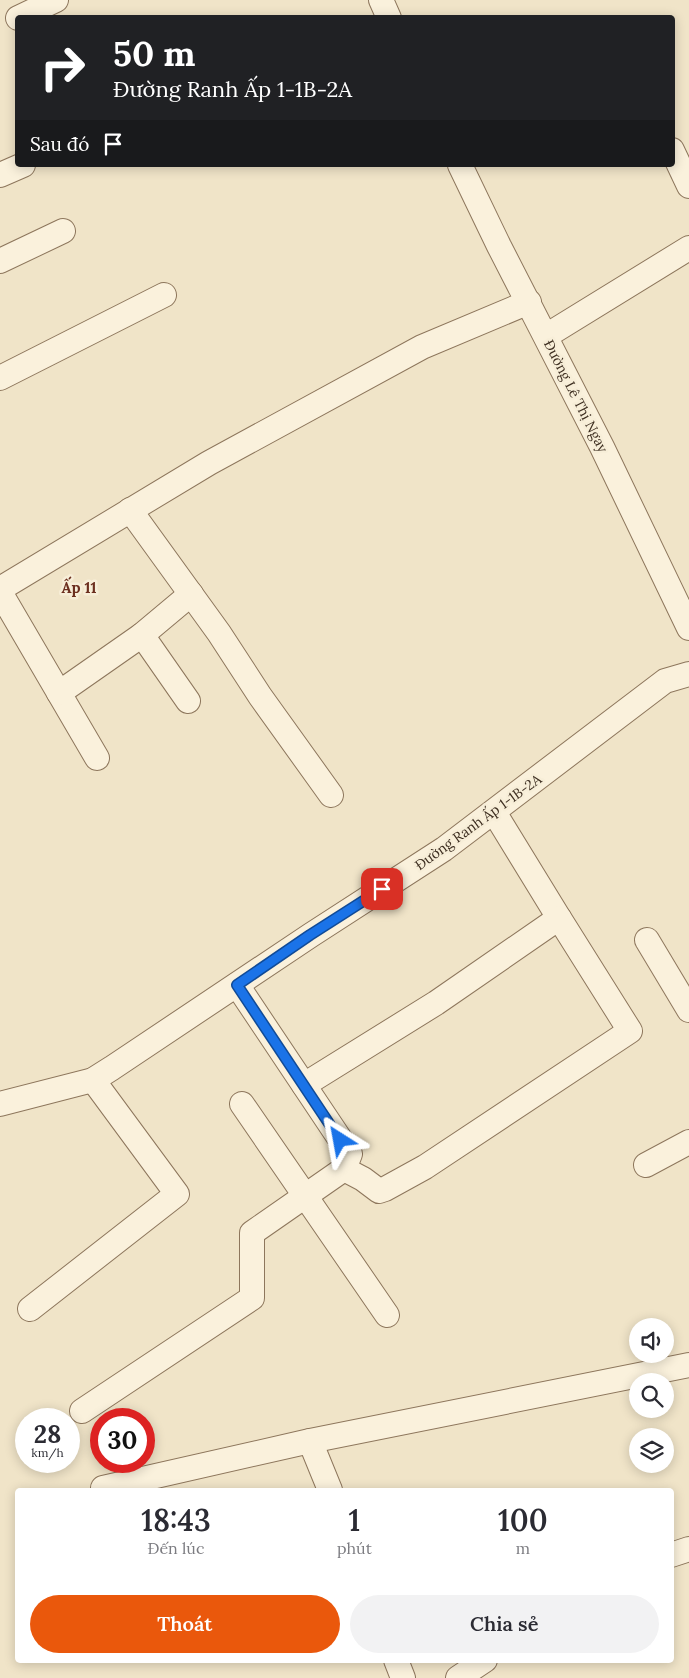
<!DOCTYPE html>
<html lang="vi">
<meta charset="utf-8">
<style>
body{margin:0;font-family:Lora,serif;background:#f2f2f3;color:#2b2b33;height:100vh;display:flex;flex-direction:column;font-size:19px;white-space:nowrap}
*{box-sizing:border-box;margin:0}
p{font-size:16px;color:#7c7c81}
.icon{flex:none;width:28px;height:28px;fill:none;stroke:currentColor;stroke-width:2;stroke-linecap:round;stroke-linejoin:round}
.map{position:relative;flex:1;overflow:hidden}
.panel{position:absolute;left:15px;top:1488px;width:659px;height:175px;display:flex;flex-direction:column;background:#fff;border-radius:5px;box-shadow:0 2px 12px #0003}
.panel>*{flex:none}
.banner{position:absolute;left:15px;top:15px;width:660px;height:152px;border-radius:5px;box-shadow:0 2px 12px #0003;background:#202124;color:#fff;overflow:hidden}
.fabs{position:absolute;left:629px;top:1318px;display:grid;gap:10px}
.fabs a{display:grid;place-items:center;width:45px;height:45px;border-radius:50%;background:#fff;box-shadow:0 2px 12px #0003;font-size:25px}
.speed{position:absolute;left:15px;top:1408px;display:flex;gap:10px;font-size:25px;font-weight:700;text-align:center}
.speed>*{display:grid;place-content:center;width:65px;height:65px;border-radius:50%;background:#fff;box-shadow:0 2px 12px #0003;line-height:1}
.speed small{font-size:12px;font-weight:400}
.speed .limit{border:8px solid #d22;background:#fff;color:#111}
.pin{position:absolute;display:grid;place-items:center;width:42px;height:42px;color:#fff;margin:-21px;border-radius:10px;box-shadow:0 2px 8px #0006}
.me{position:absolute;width:55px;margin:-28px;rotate:326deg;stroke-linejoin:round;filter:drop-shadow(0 0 4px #0008)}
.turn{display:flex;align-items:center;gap:18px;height:105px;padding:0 15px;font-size:22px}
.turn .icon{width:65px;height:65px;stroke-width:2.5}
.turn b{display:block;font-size:35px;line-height:42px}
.then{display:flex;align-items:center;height:48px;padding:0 15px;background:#0003;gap:10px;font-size:19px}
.eta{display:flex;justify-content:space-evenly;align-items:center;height:85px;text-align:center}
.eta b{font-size:30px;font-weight:600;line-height:35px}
.button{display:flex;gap:10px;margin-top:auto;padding:10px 15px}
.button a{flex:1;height:58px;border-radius:30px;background:#ea580c;color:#fff;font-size:20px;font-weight:600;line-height:58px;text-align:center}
.button a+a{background:#f2f2f3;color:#2b2b33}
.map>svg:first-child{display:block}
</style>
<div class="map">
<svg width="689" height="1678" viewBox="0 0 689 1678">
<rect width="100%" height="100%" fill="#f0e4c8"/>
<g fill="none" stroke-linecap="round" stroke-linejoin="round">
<!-- minor casing -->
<g stroke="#8d765c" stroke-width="26">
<g id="minor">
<path d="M381,0L389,18"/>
<path d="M18,18L56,0"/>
<path d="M672,150L689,186"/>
<path d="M460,165L499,246L602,447L689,628"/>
<path d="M0,175L23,165"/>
<path d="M0,261L63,231"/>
<path d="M546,336L689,248"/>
<path d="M0,378L164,295"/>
<path d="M130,510L219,633L260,696L331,795"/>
<path d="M0,589L209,463L422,347L529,302"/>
<path d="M0,592L97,758"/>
<path d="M142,635L191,594"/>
<path d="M59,693L142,635L188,701"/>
<path d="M494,812L559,918"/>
<path d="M647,940L689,1010"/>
<path d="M304,1085L436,1003L559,918L630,1031L425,1167L385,1189L379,1191L363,1179L344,1169"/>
<path d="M0,1104L93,1080L112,1068L311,935L444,849L665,681L689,674"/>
<path d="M242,1104L387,1315"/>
<path d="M646,1165L689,1142"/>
<path d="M30,1309L177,1194L93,1080"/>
<path d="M82,1411L252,1298V1233L344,1169L350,1154L237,985"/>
<path d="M310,1441L330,1490"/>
<path d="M103,1488L310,1441L689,1365"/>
<path d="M671,1555L689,1549"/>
<path d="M396,1660L403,1678"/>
<path d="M458,1678L485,1660"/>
</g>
</g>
<!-- minor -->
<use href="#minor" stroke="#faf1dc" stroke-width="24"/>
</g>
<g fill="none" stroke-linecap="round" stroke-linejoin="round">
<!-- route casing -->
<g stroke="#114b97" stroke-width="12">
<path id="route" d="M340,1140L237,985L310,935L382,889"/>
</g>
<!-- route -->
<use href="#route" stroke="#1a73e8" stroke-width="9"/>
</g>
<g text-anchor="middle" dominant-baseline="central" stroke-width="5" stroke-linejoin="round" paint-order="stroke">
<!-- street labels -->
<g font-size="14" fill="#3d2e20" stroke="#f7eed8">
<text transform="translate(576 396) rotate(63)">Đường Lê Thị Ngay</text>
<text transform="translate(478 822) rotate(-36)">Đường Ranh Ấp 1-1B-2A</text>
</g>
<!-- neighbourhood labels -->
<g font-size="15" font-weight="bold" fill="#6b2e1e" stroke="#f7eed8">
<text x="79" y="587">Ấp 11</text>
</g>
</g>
</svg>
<div class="fabs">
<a><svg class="icon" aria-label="sound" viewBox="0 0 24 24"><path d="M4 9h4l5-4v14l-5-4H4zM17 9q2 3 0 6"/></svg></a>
<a><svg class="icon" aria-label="search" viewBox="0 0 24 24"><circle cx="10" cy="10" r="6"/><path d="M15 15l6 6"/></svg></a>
<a><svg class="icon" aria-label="layers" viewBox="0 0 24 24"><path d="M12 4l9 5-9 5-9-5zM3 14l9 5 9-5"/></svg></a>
</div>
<div class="speed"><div>28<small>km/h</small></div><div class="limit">30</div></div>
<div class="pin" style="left:382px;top:889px;background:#d93025"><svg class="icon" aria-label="arrive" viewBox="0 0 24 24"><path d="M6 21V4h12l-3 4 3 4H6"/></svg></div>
<svg class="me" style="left:340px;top:1140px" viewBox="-20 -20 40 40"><path d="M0-17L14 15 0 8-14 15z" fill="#1a73e8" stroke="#fff" stroke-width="4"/></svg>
<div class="banner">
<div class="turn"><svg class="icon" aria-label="right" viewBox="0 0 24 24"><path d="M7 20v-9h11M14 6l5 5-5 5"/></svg><div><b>50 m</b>Đường Ranh Ấp 1-1B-2A</div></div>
<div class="then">Sau đó<svg class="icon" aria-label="arrive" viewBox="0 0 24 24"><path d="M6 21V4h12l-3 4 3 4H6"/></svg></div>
</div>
<section class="panel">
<div class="eta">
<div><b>18:43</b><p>Đến lúc</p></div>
<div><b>1</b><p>phút</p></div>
<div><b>100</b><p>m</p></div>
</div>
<div class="button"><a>Thoát</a><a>Chia sẻ</a></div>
</section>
</div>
